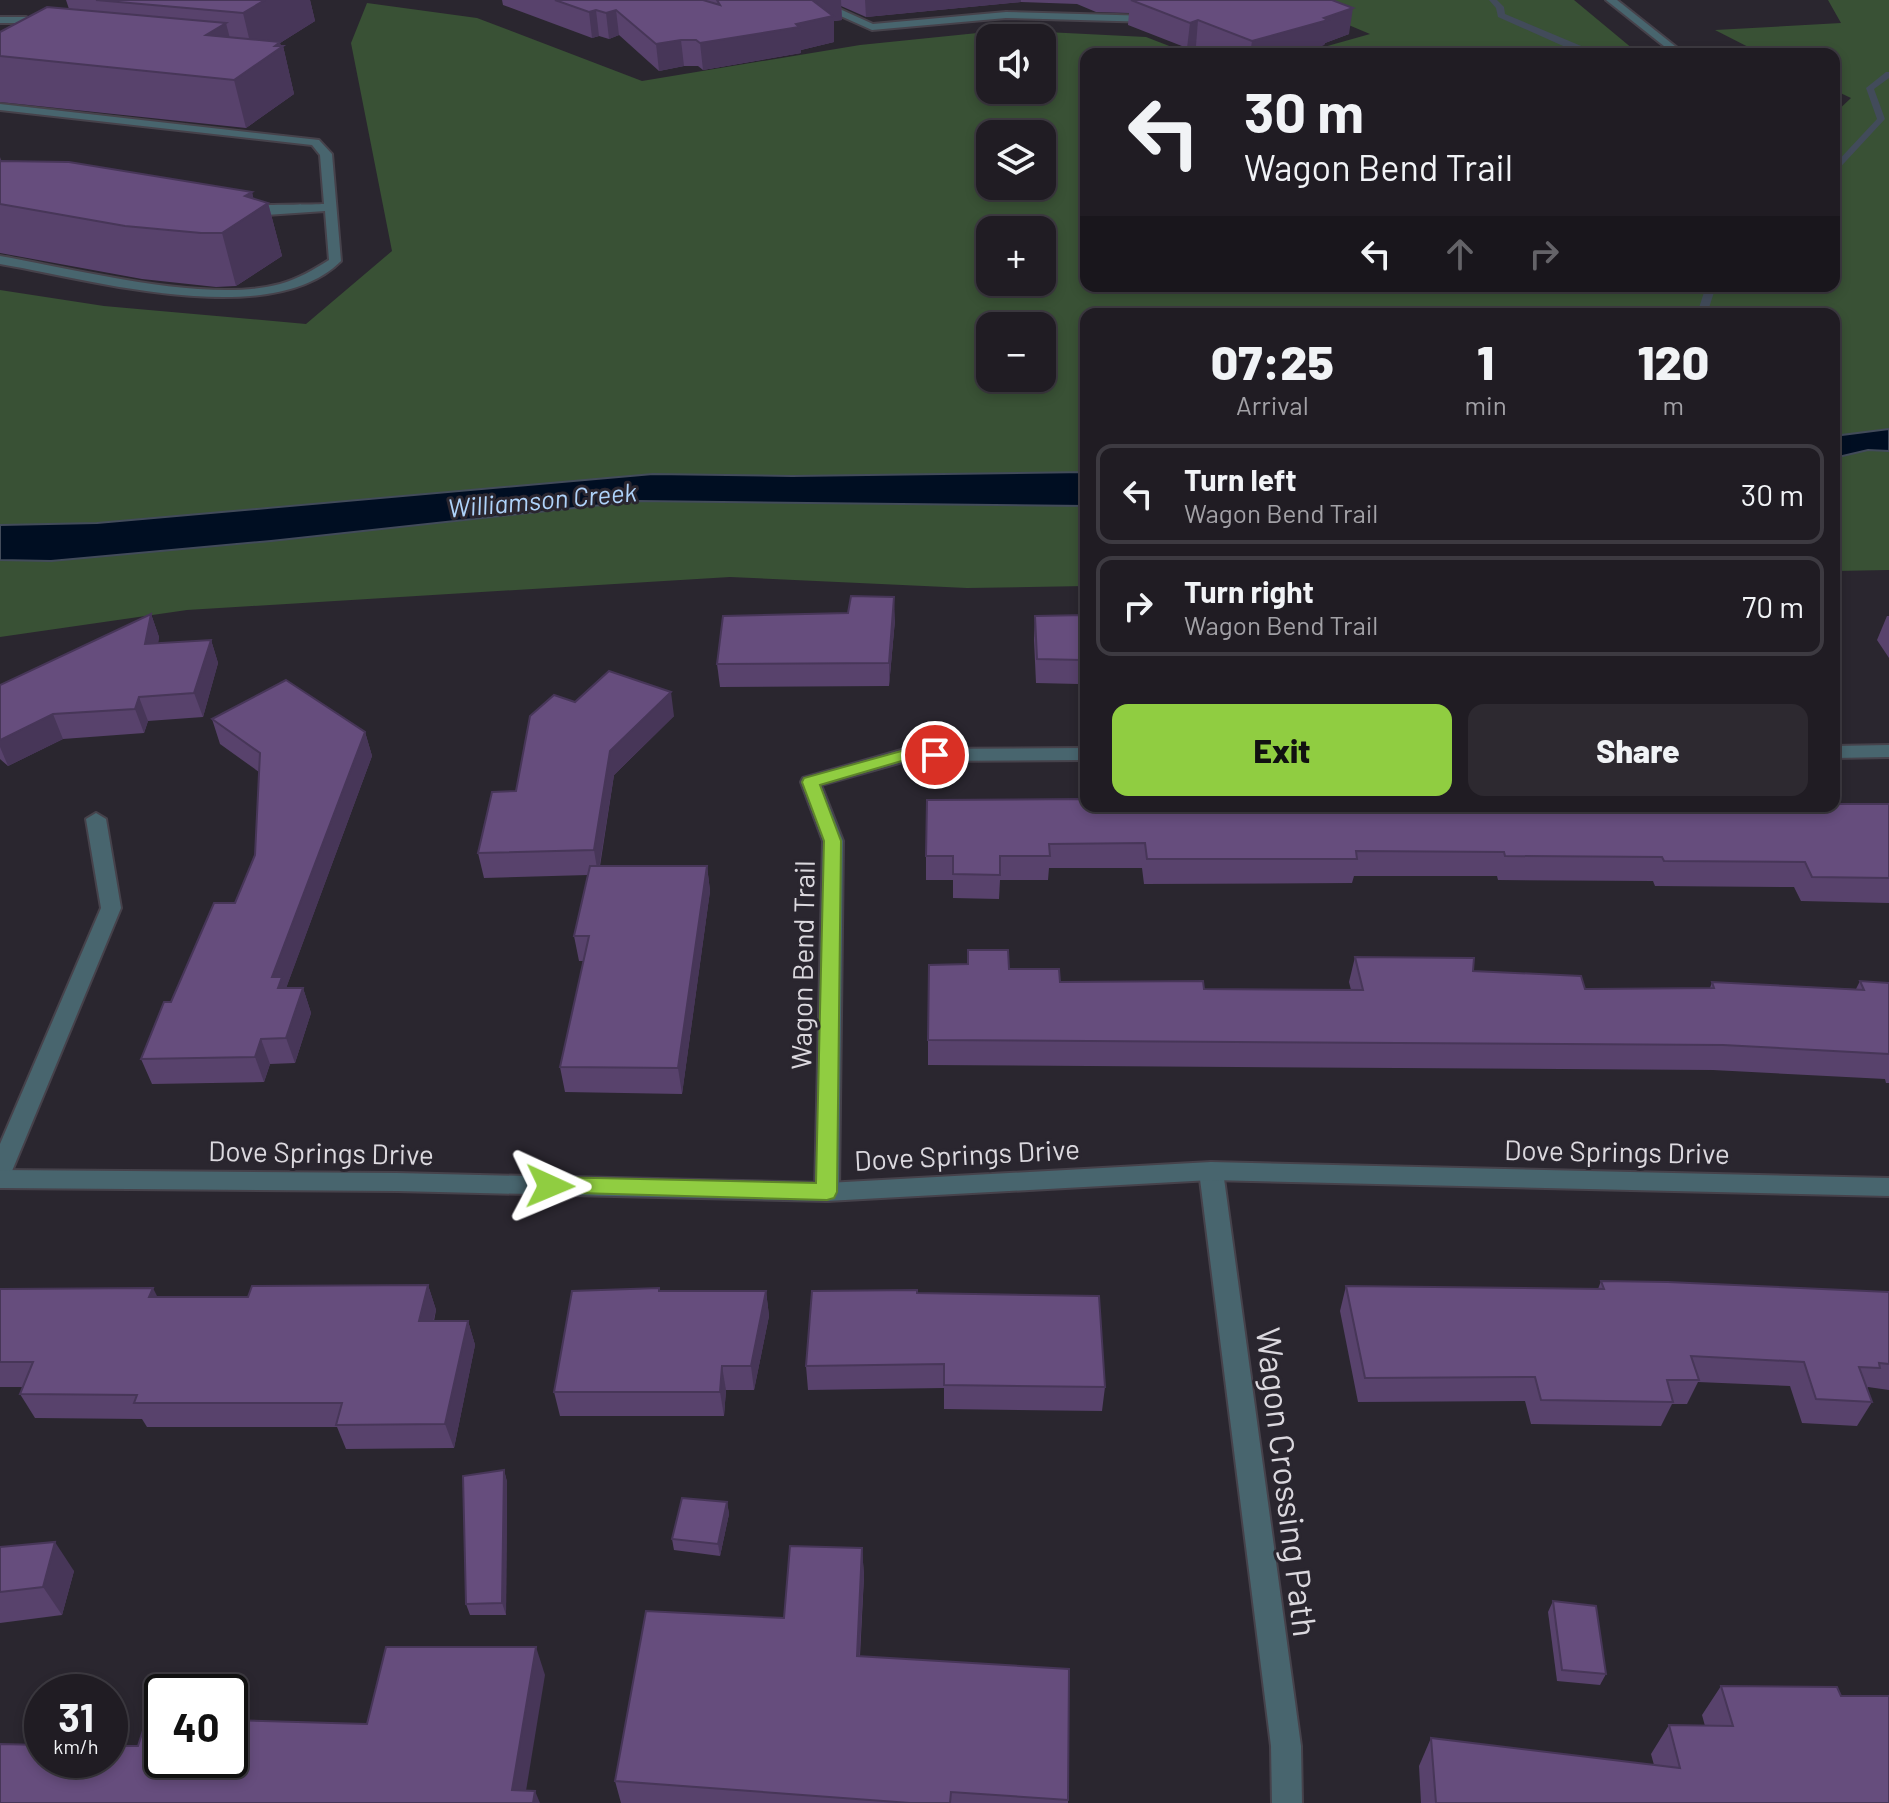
<!DOCTYPE html>
<meta charset="utf-8">
<style>
body{margin:0;font-family:Barlow,sans-serif;background:#2d2930;color:#f1f3f6;height:100vh;display:flex;flex-direction:column;font-size:30px;white-space:nowrap}
*{box-sizing:border-box;margin:0}
p{font-size:26px;color:#a2a1a6}
.icon{flex:none;width:44px;height:44px;fill:none;stroke:currentColor;stroke-width:2;stroke-linecap:round;stroke-linejoin:round}
.map{position:relative;flex:1;overflow:hidden}
.details{position:absolute;left:1080px;top:308px;width:760px;height:504px;display:flex;flex-direction:column;background:#201c23;border-radius:16px;box-shadow:0 4px 12px #0003,0 0 0 2px #3d3a41}
.details>*{flex:none}
.banner{position:absolute;left:1080px;top:48px;width:760px;height:244px;border-radius:16px;box-shadow:0 4px 12px #0003,0 0 0 2px #3d3a41;background:#201c23;color:#f1f3f6;overflow:hidden}
.buttons{position:absolute;left:976px;top:24px;display:grid;gap:16px}
.buttons a{display:grid;place-items:center;width:80px;height:80px;border-radius:16px;background:#201c23;box-shadow:0 4px 12px #0003,0 0 0 2px #3d3a41;font-size:40px}
.speed{position:absolute;left:24px;top:1674px;display:flex;gap:16px;font-size:40px;font-weight:700;text-align:center}
.speed>*{display:grid;place-content:center;width:104px;height:104px;border-radius:50%;background:#201c23;box-shadow:0 4px 12px #0003,0 0 0 2px #3d3a41;line-height:1}
.speed small{font-size:20px;font-weight:400}
.speed .limit{border:4px solid #111;border-radius:12px;background:#fff;color:#111}
.pin{position:absolute;display:grid;place-items:center;width:68px;height:68px;color:#fff;margin:-34px;border:4px solid #fff;border-radius:50%;box-shadow:0 2px 8px #0007}
.me{position:absolute;width:88px;margin:-44px;rotate:91deg;stroke-linejoin:round;filter:drop-shadow(0 0 6px #0008)}
.turn{display:flex;align-items:center;gap:28px;height:168px;padding:0 32px;font-size:36px}
.turn .icon{width:104px;height:104px;stroke-width:2.5}
.turn b{display:block;font-size:56px;line-height:68px}
.lanes{display:flex;align-items:center;height:76px;padding:0 32px;background:#0003;justify-content:center;gap:40px;direction:ltr}
.lanes .off{opacity:.35}
.eta{display:flex;justify-content:space-evenly;align-items:center;height:136px;text-align:center}
.eta b{font-size:48px;font-weight:800;line-height:56px}
.button{display:flex;gap:16px;margin-top:auto;padding:16px 32px}
.button a{flex:1;height:92px;border-radius:16px;background:#90cd41;color:#111;font-size:32px;font-weight:800;line-height:92px;text-align:center}
.button a+a{background:#2d2930;color:#f1f3f6}
ul{padding:0;list-style:none}
li{display:flex;align-items:center;gap:24px;height:100px;margin:0 16px 12px;padding:0 16px;border:4px solid #3d3a41;border-radius:16px}
li div{flex:1}
li b{display:block;font-size:30px}
li em{font-style:normal}
.map>svg:first-child{display:block}
</style>
<div class="map">
<svg width="1889" height="1803" viewBox="0 0 1889 1803">
<rect width="100%" height="100%" fill="#2a262f"/>
<!-- green -->
<g fill="#395135" fill-rule="evenodd">
<path d="M1331,0H1574L1639,54H1299L1370,34L1332,18Z"/>
<path d="M1828,0H1889V570L1834,571V314H1086V586L967,588L730,577L187,610L0,637V290L104,306L306,324L392,251L351,43L367,3L477,18L642,81L860,45L1007,30L1146,37L1190,54H1086V286H1834V114L1851,98L1834,90V54H1762L1715,30L1841,23ZM990,38H1042V90H990ZM990,134H1042V186H990ZM990,230H1042V282H990ZM990,326H1042V378H990Z"/>
</g>
<!-- water -->
<g fill="#000e22" stroke="#424b5a" stroke-width="2">
<path d="M1889,429V451L1868,450L1834,458V436Z"/>
<path d="M1086,472V506L639,501L271,541L51,561L0,560V525L97,523L653,474L792,476Z"/>
</g>
<g fill="none" stroke-linecap="round" stroke-linejoin="round">
<!-- stream -->
<g fill="#424b5a" fill-rule="evenodd">
<path d="M1489,0H1497L1504,7L1505,14L1586,48L1589,54H1581L1498,17L1496,8Z"/>
<path d="M1886,72H1889V78L1874,89L1885,119L1834,174V165L1877,119L1866,88Z"/>
<path d="M1706,286H1716L1707,314H1697Z"/>
</g>
<!-- service casing -->
<g stroke="#46424b" stroke-width="4">
<g id="service">
<path d="M1606,0H1617L1685,54H1674Z"/>
<path d="M816,1H822L873,24L1006,12L1153,16L1158,19L1153,22L1006,18L872,30L816,5Z"/>
<path d="M0,17H26L31,20L26,23H0Z"/>
<path d="M0,104L319,140L332,154L341,261C270,332 89,279 0,264V256C76,269 207,304 280,284C298,279 313,270 329,260L325,211L266,215L237,208C243,204 310,205 324,204L320,155L312,145L0,110Z"/>
</g>
</g>
<!-- minor casing -->
<g stroke="#46424b" stroke-width="4">
<g id="minor">
<path d="M1889,745V757L1834,758V746Z"/>
<path d="M1086,748V760L906,761L821,785L843,841L839,1192L835,1199L827,1201L819,1199L815,1192L823,841L801,782L803,778L905,749Z"/>
<path d="M96,813L106,819L121,908L12,1171L8,1177L0,1180V1144L101,908L86,819Z"/>
<path d="M1211,1162L1219,1165L1223,1171L1301,1746L1302,1803H1272L1271,1746L1199,1171L1203,1165Z"/>
</g>
</g>
<!-- tertiary casing -->
<g stroke="#46424b" stroke-width="4">
<path id="tertiary" d="M1211,1162L1889,1178V1196L1211,1180L827,1201L397,1191L0,1188V1170L397,1173L827,1183Z"/>
</g>
<!-- service -->
<use href="#service" fill="#48656e" fill-rule="evenodd"/>
<!-- minor -->
<use href="#minor" fill="#48656e" fill-rule="evenodd"/>
<!-- tertiary -->
<use href="#tertiary" fill="#48656e" fill-rule="evenodd"/>
</g>
<!-- wall -->
<g fill="#58426c">
<path d="M66,0H310L315,21L280,43L281,46H283L294,94L246,128L0,102V32L69,9Z"/>
<path d="M502,0H1332L1349,34L1325,43L1324,45L1294,54H1217L1196,46L1187,48L1128,25L1129,13L1096,12L1077,4L1021,2L866,17L841,6L842,20L834,21V42L801,50V53L703,70L698,66H684L659,71L619,35L609,39L599,36L592,38L503,5Z"/>
<path d="M0,157L1,161L252,192L253,199L268,203L282,256L236,286L216,287L142,279L0,253Z"/>
<path d="M848,613L895,620L889,686L720,687L717,664Z"/>
<path d="M151,614L159,637L158,643L211,640L218,663L203,717L148,721L144,733L63,739L8,766L0,759V685Z"/>
<path d="M1086,615V688H1079V684L1036,683L1034,640L1035,616Z"/>
<path d="M1887,616H1889V658L1877,640Z"/>
<path d="M575,702L674,716L614,775L600,866H707L710,891L682,1094L565,1092L560,1067L584,961H579L574,936L588,875L484,878L478,853L516,791Z"/>
<path d="M212,719L365,732L372,756L286,988H303L311,1013L295,1063L270,1064L264,1082L152,1084L141,1059L235,903L255,855L259,772L220,744Z"/>
<path d="M1889,804V903L1801,901L1794,887L1655,886L1653,881L1498,880L1497,876H1354L1352,883L1144,884L1142,868H1049L1048,880H1000L999,899L953,898V880H926V856L1086,806Z"/>
<path d="M1355,957L1473,971L1585,989L1710,988L1712,982L1856,989L1860,981L1889,983V1083H1886L1885,1079L1713,1070L928,1065V1040L1009,969L1060,982L1204,989L1351,990L1349,982Z"/>
<path d="M1601,1281L1889,1292V1390L1868,1387L1867,1389L1872,1402L1857,1426L1802,1423L1790,1386L1698,1382L1687,1404H1672L1661,1426L1531,1424L1525,1401L1358,1402L1340,1311L1346,1286L1598,1289Z"/>
<path d="M428,1285L436,1310L434,1321H468L475,1345L454,1448L346,1449L337,1427H147L142,1419L35,1418L20,1394L24,1387H0V1289L157,1297H248Z"/>
<path d="M766,1291L769,1316L754,1390H726L724,1416H560L554,1392Z"/>
<path d="M917,1293L1105,1387L1102,1411L944,1409V1388L808,1390L806,1366Z"/>
<path d="M504,1470L507,1482L506,1615H470L466,1604Z"/>
<path d="M727,1502L729,1514L720,1556L674,1550L672,1539Z"/>
<path d="M0,1547L74,1571L62,1615L0,1623Z"/>
<path d="M862,1548L864,1576L860,1656L1069,1669L1068,1803H621L615,1781L784,1618Z"/>
<path d="M1553,1601L1606,1674L1600,1685L1557,1681L1548,1612Z"/>
<path d="M1721,1686L1841,1696L1889,1803H1421L1419,1766L1431,1738L1654,1765L1651,1754L1669,1725L1705,1726L1702,1715Z"/>
</g>
<!-- shaded-wall -->
<g fill="#473658">
<path d="M265,0H310L315,21L280,43L281,48L283,46L294,94L246,128L234,80L254,59L243,13Z"/>
<path d="M809,0H841L842,20L834,21V42L801,50V53L703,70L700,43L796,24Z"/>
<path d="M865,0H1021V2L866,17Z"/>
<path d="M1353,8L1349,34L1325,43L1324,45L1294,54H1250L1252,41Z"/>
<path d="M596,10L599,36L592,38L589,12Z"/>
<path d="M616,10L619,35L609,39L606,13Z"/>
<path d="M1198,20L1196,46L1187,48L1190,23Z"/>
<path d="M226,23L238,70L206,35Z"/>
<path d="M681,40L684,66L659,71L656,44Z"/>
<path d="M252,192L256,211L268,203L282,256L236,286L222,233L245,196Z"/>
<path d="M894,597L895,620L889,686V663Z"/>
<path d="M151,614L159,637L154,668L145,644Z"/>
<path d="M211,640L218,663L203,717L194,693Z"/>
<path d="M671,692L674,716L614,775L598,875L594,850L610,751Z"/>
<path d="M139,697L148,721L144,733L135,709Z"/>
<path d="M53,714L63,739L8,766L0,747V740Z"/>
<path d="M365,732L372,756L281,1002L272,977Z"/>
<path d="M707,866L710,891L682,1094L678,1068Z"/>
<path d="M303,988L311,1013L295,1063L286,1038Z"/>
<path d="M261,1039L270,1064L264,1082L255,1057Z"/>
<path d="M428,1285L436,1310L427,1345L419,1321Z"/>
<path d="M153,1288L165,1312L149,1297Z"/>
<path d="M766,1291L769,1316L754,1390L751,1366Z"/>
<path d="M468,1321L475,1345L454,1448L445,1424Z"/>
<path d="M722,1366L726,1390L724,1416L720,1392Z"/>
<path d="M504,1470L507,1482L506,1615L502,1603Z"/>
<path d="M727,1502L729,1514L720,1556L718,1544Z"/>
<path d="M55,1542L74,1571L62,1615L43,1587Z"/>
<path d="M862,1548L864,1576L858,1683L857,1656Z"/>
<path d="M536,1647L545,1675L524,1803L512,1790Z"/>
<path d="M535,1791L540,1803H533Z"/>
</g>
<!-- building -->
<g fill="#664d7d" stroke="#473658" stroke-width="2">
<path d="M96,0H265L243,13Z"/>
<path d="M555,0H703L720,5L717,0H812L833,16L796,24L799,27L700,43L696,40H681L656,44L616,10L606,13L596,10L589,12Z"/>
<path d="M1131,0H1332L1353,8L1324,18L1328,20L1252,41L1198,20L1190,23Z"/>
<path d="M47,7L226,23L206,35L280,42L275,46H283L234,80L0,56V32Z"/>
<path d="M0,161L69,162L252,192L245,196L268,203L222,233H201L125,226L0,204Z"/>
<path d="M851,596L894,597L889,663L717,664L723,616L848,613Z"/>
<path d="M151,614L145,644L211,640L194,693L139,697L135,709L53,714L0,740V685Z"/>
<path d="M1086,615V664H1081V660L1037,659L1035,616Z"/>
<path d="M609,671L671,692L610,751L594,850L478,853L492,792L516,791L530,716L554,695L575,702Z"/>
<path d="M286,680L365,732L272,977H282L278,988H303L286,1038L261,1039L255,1057L141,1059L164,1002H171L214,903H235L255,855L260,753L212,719Z"/>
<path d="M1086,799V806H1834V804H1889V878L1812,877L1805,862L1664,861L1662,857L1505,856L1504,852L1356,851L1357,859H1147L1145,843L1049,844L1050,856H1000V875L953,874V856H926L927,800Z"/>
<path d="M590,866H707L678,1068L560,1067L589,936H574Z"/>
<path d="M968,950H1008L1009,969H1059L1060,982L1203,981L1204,989L1363,990L1355,957L1474,958L1473,971L1581,976L1585,989L1714,988L1712,982L1864,990L1860,981L1889,983V1054L1723,1045L928,1040L929,965L968,964Z"/>
<path d="M1601,1281L1668,1282L1889,1292V1364L1879,1363L1880,1368L1859,1367L1872,1402L1816,1399L1804,1362L1691,1356L1699,1380H1667L1673,1402L1541,1400L1535,1377L1365,1378L1346,1286L1604,1289Z"/>
<path d="M428,1285L419,1321H468L445,1424L336,1425L342,1403H134L137,1395L20,1394L33,1362H0V1289L153,1288L149,1297H248L252,1286Z"/>
<path d="M659,1288V1291H766L751,1366H722L720,1392H554L572,1291Z"/>
<path d="M917,1290V1293L1099,1296L1105,1387L944,1385V1364L806,1366L812,1291Z"/>
<path d="M504,1470L502,1603L466,1604L463,1476Z"/>
<path d="M682,1498L727,1502L718,1544L672,1539Z"/>
<path d="M55,1542L43,1587L0,1592V1547Z"/>
<path d="M790,1546L862,1548L857,1656L1069,1669L1068,1800L951,1792L950,1803H910L615,1781L646,1611L784,1618Z"/>
<path d="M1553,1601L1596,1606L1606,1674L1562,1670Z"/>
<path d="M386,1647H536L512,1790L535,1791L533,1803H0V1744L42,1745V1760H110V1746H138L147,1718H162V1760H230V1720L367,1724Z"/>
<path d="M1721,1686L1837,1687L1841,1696H1889V1803H1436L1431,1738L1680,1768L1669,1725L1733,1726Z"/>
</g>
<!-- route -->
<path fill="#90cd41" stroke="#5e852a" stroke-width="2" d="M935,749L941,751L943,755L941,758L905,760L820,785L841,841L837,1192L834,1198L827,1200L543,1192L540,1186L543,1180L550,1177L816,1183L824,841L802,782L804,778L905,750Z"/>
<g text-anchor="middle" dominant-baseline="central" stroke-width="6" stroke-linejoin="round" paint-order="stroke">
<!-- far-water labels -->
<g font-size="26" font-style="italic" fill="#afd3fa" stroke="#2a262f">
<text transform="translate(542 499) rotate(-5)">Williamson Creek</text>
</g>
<!-- street labels -->
<g font-size="28" fill="#dbd8de" stroke="#2a262f">
<text transform="translate(802 965) rotate(-89)">Wagon Bend Trail</text>
<text transform="translate(1617 1151) rotate(1)">Dove Springs Drive</text>
<text transform="translate(321 1152) rotate(1)">Dove Springs Drive</text>
<text transform="translate(967 1154) rotate(-3)">Dove Springs Drive</text>
</g>
<!-- near-street labels -->
<g font-size="34" fill="#dbd8de" stroke="#2a262f">
<text transform="translate(1288 1482) rotate(83)">Wagon Crossing Path</text>
</g>
</g>
</svg>
<div class="buttons">
<a><svg class="icon" aria-label="sound" viewBox="0 0 24 24"><path d="M4 9h4l5-4v14l-5-4H4zM17 9q2 3 0 6"/></svg></a>
<a><svg class="icon" aria-label="layers" viewBox="0 0 24 24"><path d="M12 4l9 5-9 5-9-5zM3 14l9 5 9-5"/></svg></a>
<a>+</a>
<a>−</a>
</div>
<div class="speed"><div>31<small>km/h</small></div><div class="limit">40</div></div>
<div class="pin" style="left:935px;top:755px;background:#d93025"><svg class="icon" aria-label="arrive" viewBox="0 0 24 24"><path d="M6 21V4h12l-3 4 3 4H6"/></svg></div>
<svg class="me" style="left:550px;top:1186px" viewBox="-20 -20 40 40"><path d="M0-17L14 15 0 8-14 15z" fill="#90cd41" stroke="#fff" stroke-width="4"/></svg>
<div class="banner">
<div class="turn"><svg class="icon" aria-label="left" viewBox="0 0 24 24"><path d="M17 20v-9H6M10 6l-5 5 5 5"/></svg><div><b>30 m</b>Wagon Bend Trail</div></div>
<div class="lanes"><svg class="icon" aria-label="left" viewBox="0 0 24 24"><path d="M17 20v-9H6M10 6l-5 5 5 5"/></svg><svg class="icon off" aria-label="ahead" viewBox="0 0 24 24"><path d="M12 20V5M6 11l6-6 6 6"/></svg><svg class="icon off" aria-label="right" viewBox="0 0 24 24"><path d="M7 20v-9h11M14 6l5 5-5 5"/></svg></div>
</div>
<section class="details">
<div class="eta">
<div><b>07:25</b><p>Arrival</p></div>
<div><b>1</b><p>min</p></div>
<div><b>120</b><p>m</p></div>
</div>
<ul>
<li><svg class="icon" aria-label="left" viewBox="0 0 24 24"><path d="M17 20v-9H6M10 6l-5 5 5 5"/></svg><div><b>Turn left</b><p>Wagon Bend Trail</p></div><em>30 m</em></li>
<li><svg class="icon" aria-label="right" viewBox="0 0 24 24"><path d="M7 20v-9h11M14 6l5 5-5 5"/></svg><div><b>Turn right</b><p>Wagon Bend Trail</p></div><em>70 m</em></li>
</ul>
<div class="button"><a>Exit</a><a>Share</a></div>
</section>
</div>
